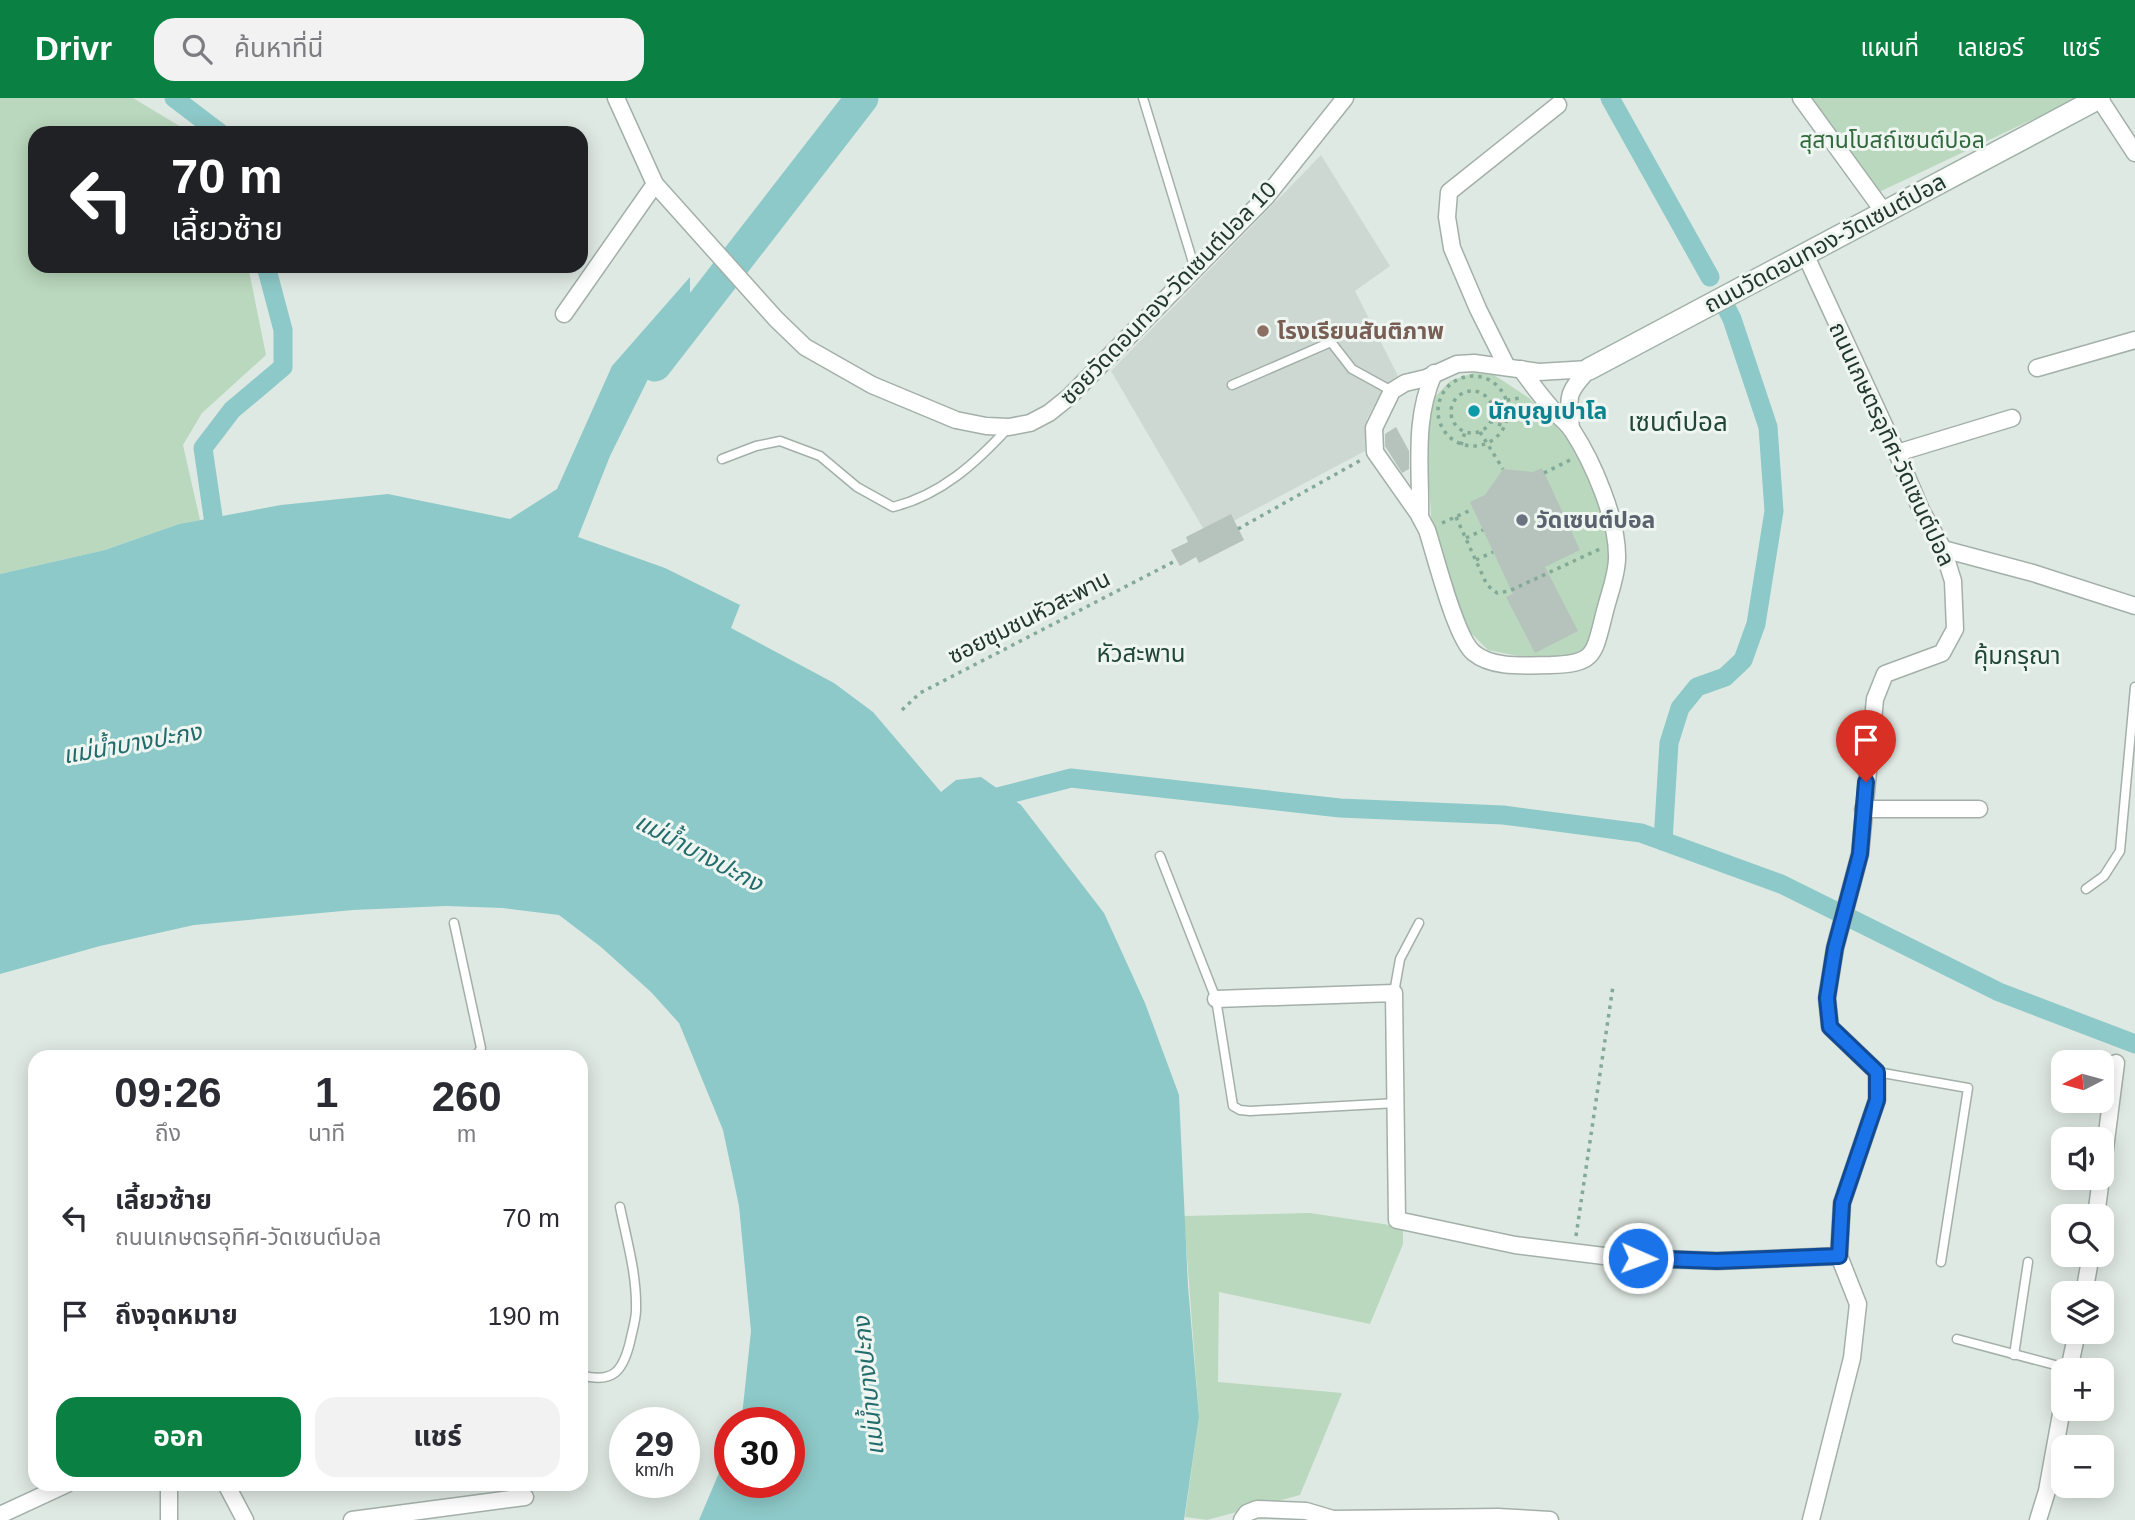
<!DOCTYPE html>
<html lang="th">
<meta charset="utf-8">
<style>
body{margin:0;font-family:Helvetica,"Noto Sans Thai",sans-serif;background:#f2f2f3;color:#2b2b33;height:100vh;display:flex;flex-direction:column;font-size:26px;white-space:nowrap}
*{box-sizing:border-box;margin:0}
p{font-size:23px;color:#7c7c81}
.icon{flex:none;width:38px;height:38px;fill:none;stroke:currentColor;stroke-width:2;stroke-linecap:round;stroke-linejoin:round}
.map{position:relative;flex:1;overflow:hidden}
.details{position:absolute;left:28px;top:952px;width:560px;height:441px;display:flex;flex-direction:column;background:#fff;border-radius:21px;box-shadow:0 4px 18px #0003}
.details>*{flex:none}
.guide{position:absolute;left:28px;top:28px;width:560px;height:147px;border-radius:21px;box-shadow:0 4px 18px #0003;background:#202124;color:#fff;overflow:hidden}
.needle{width:46px;rotate:264deg}
.tools{position:absolute;left:2051px;top:952px;display:grid;gap:14px}
.tools a{display:grid;place-items:center;width:63px;height:63px;border-radius:14px;background:#fff;box-shadow:0 4px 18px #0003;font-size:35px}
.speed{position:absolute;left:609px;top:1309px;display:flex;gap:14px;font-size:35px;font-weight:700;text-align:center}
.speed>*{display:grid;place-content:center;width:91px;height:91px;border-radius:50%;background:#fff;box-shadow:0 4px 18px #0003;line-height:1}
.speed small{font-size:18px;font-weight:400}
.speed .limit{border:10px solid #d22;background:#fff;color:#111}
.pin{position:absolute;display:grid;place-items:center;width:60px;height:60px;color:#fff;margin:-72px -30px;border-radius:50% 50% 50% 0;rotate:-45deg;box-shadow:0 0 7px #0007}
.pin .icon{rotate:45deg}
.me{position:absolute;width:77px;margin:-38px;rotate:92deg;stroke-linejoin:round;filter:drop-shadow(0 0 5px #0008)}
.turn{display:flex;align-items:center;gap:24px;height:147px;padding:0 28px;font-size:32px}
.turn .icon{width:91px;height:91px;stroke-width:2.5}
.turn b{display:block;font-size:49px;line-height:60px}
.eta{display:flex;justify-content:space-evenly;align-items:center;height:119px;text-align:center}
.eta b{font-size:42px;font-weight:700;line-height:49px}
.cta{display:flex;gap:14px;margin-top:auto;padding:14px 28px}
.cta a{flex:1;height:80px;border-radius:21px;background:#0b8043;color:#fff;font-size:28px;font-weight:700;line-height:80px;text-align:center}
.cta a+a{background:#f2f2f3;color:#2b2b33}
ul{padding:0;list-style:none}
li{display:flex;align-items:center;gap:21px;height:98px;padding:0 28px}
li div{flex:1}
li b{display:block;font-size:26px}
li em{font-style:normal}
header{display:flex;align-items:center;gap:42px;box-sizing:border-box;height:98px;padding:0 35px;background:#0b8043;color:#fff}
header strong{font-size:33px}
nav{display:flex;gap:38px;margin-inline-start:auto;font-size:24px}
.search{width:490px;height:63px;background:#f2f2f3;display:flex;align-items:center;gap:18px;box-sizing:border-box;padding:0 24px;border-radius:21px;color:#7c7c81;font-size:26px}
.map>svg:first-child{display:block}
</style>
<header>
<strong>Drivr</strong>
<div class="search"><svg class="icon" aria-label="search" viewBox="0 0 24 24"><circle cx="10" cy="10" r="6"/><path d="M15 15l6 6"/></svg>ค้นหาที่นี่</div>
<nav><a>แผนที่</a><a>เลเยอร์</a><a>แชร์</a></nav>
</header>
<div class="map">
<svg width="2135" height="1422" viewBox="0 0 2135 1422">
<rect width="100%" height="100%" fill="#dfe9e3"/>
<!-- built -->
<path fill="#ced8d2" d="M1321,57L1390,168L1355,193L1399,280L1378,300L1367,321L1365,353L1207,437L1111,273Z"/>
<!-- green -->
<g fill="#bad8bd">
<path d="M0,0H133L191,35H35V168H248L266,257L202,315L183,347L200,422L179,426L105,452L0,476Z"/>
<path d="M1811,0H2078L1877,95Z"/>
<path d="M1473,275L1494,277L1529,300L1566,339L1598,396L1612,459L1593,540L1584,553L1560,560L1523,559L1488,552L1469,533L1432,429L1425,336L1432,302L1450,283Z"/>
<path d="M1310,1115L1403,1129V1146L1370,1226L1219,1194L1218,1284L1342,1295L1300,1397L1207,1422L1185,1419L1199,1319L1184,1118Z"/>
</g>
<!-- water -->
<path fill="#8dc9c8" d="M690,179V224L655,267L610,358L578,439L665,470L740,507L731,530L834,585L873,614L941,694L956,682L981,679L1021,707L1104,815L1145,905L1179,997L1188,1188L1199,1319L1184,1422H699L730,1349V1384H789V1325H740L742,1318L751,1233L739,1108L723,1032L679,925L651,894L601,849L559,817L503,810L446,808L353,812L194,827L100,848L0,876V476L105,452L179,426L281,407L388,396L510,421L557,391L612,268Z"/>
<g fill="none" stroke-linecap="round" stroke-linejoin="round">
<!-- canal -->
<g stroke="#8dc9c8" stroke-width="19">
<path d="M174,0L220,35"/>
<path d="M1610,0L1710,179"/>
<path d="M217,446L203,350L232,312L283,269V232L266,168"/>
<path d="M982,703L1071,680L1340,710L1503,717L1641,735L1781,786L1999,894L2135,946"/>
<path d="M1663,743L1669,645L1680,610L1697,589L1725,579L1743,562L1756,526L1774,413L1768,329L1732,221L1724,205"/>
</g>
<!-- river -->
<path stroke="#8dc9c8" stroke-width="33" d="M655,267L862,0"/>
</g>
<!-- building -->
<g fill="#b5c3bc">
<path d="M1396,329L1409,353V371L1402,375L1385,348V336Z"/>
<path d="M1542,370L1580,452L1545,469L1578,533L1535,555L1506,499L1513,496L1470,404L1485,397L1503,371L1533,374Z"/>
<path d="M1231,416L1244,442L1199,465L1196,459L1180,468L1171,452L1188,444L1186,439Z"/>
</g>
<g fill="none" stroke-linecap="round" stroke-linejoin="round">
<!-- lane casing -->
<g stroke="#a3b0a9" stroke-width="11">
<g id="lane">
<path d="M1143,0L1195,171"/>
<path d="M1232,287L1331,244L1352,271L1392,293"/>
<path d="M722,361L756,348L780,343L820,358L857,389L893,409C941,397 976,365 1009,329"/>
<path d="M1160,758L1216,901L1233,1008L1240,1012L1250,1013L1397,1005"/>
<path d="M2086,791L2104,778L2120,753L2135,589"/>
<path d="M454,825L481,950L477,957L473,959"/>
<path d="M1394,895L1400,861L1419,825"/>
<path d="M1877,974L1968,990L1941,1164"/>
<path d="M1957,1241L2070,1271"/>
<path d="M2014,1257L2028,1164"/>
<path d="M581,1277C613,1286 623,1273 630,1244C632,1234 636,1222 636,1212C637,1177 627,1143 620,1109"/>
</g>
</g>
<!-- street casing -->
<g stroke="#a3b0a9" stroke-width="19">
<g id="street">
<path d="M616,0L655,86L776,221L805,249L872,287L956,322L986,328L1009,329L1030,325L1049,315L1069,299L1266,99L1345,0"/>
<path d="M1801,0L1884,114"/>
<path d="M2099,0L2135,55"/>
<path d="M1805,156L1897,355L1921,412L1943,451L1953,483L1955,531L1942,555L1885,576L1875,601L1860,756L1835,850L1827,900L1830,929L1877,974V1002L1842,1105L1839,1158L1858,1206L1852,1260L1811,1422"/>
<path d="M564,216L655,86"/>
<path d="M1507,269L1478,211L1452,150L1447,119L1449,94L1558,7"/>
<path d="M2037,270L2135,242"/>
<path d="M1434,275C1413,323 1421,368 1420,419L1427,432C1435,456 1456,542 1474,555C1493,571 1527,567 1551,567C1595,566 1594,556 1604,517C1608,499 1617,478 1617,460C1618,422 1593,364 1572,332C1567,325 1559,319 1554,313C1542,300 1531,285 1521,271"/>
<path d="M1571,331C1568,297 1566,296 1589,271"/>
<path d="M1897,355L2012,320"/>
<path d="M1420,418L1375,354L1374,330L1392,293L1405,285L1426,280L1457,266L1474,265L1539,274L1589,271"/>
<path d="M1943,451L2033,475L2135,508"/>
<path d="M1863,711H1979"/>
<path d="M1216,901L1394,895L1397,1122L1515,1147L1612,1159L1717,1163L1839,1158"/>
<path d="M2102,1074L2116,965"/>
<path d="M2096,1118L2101,1080"/>
<path d="M2084,1195L2091,1157"/>
<path d="M2069,1272L2077,1234"/>
<path d="M169,1386V1422"/>
<path d="M226,1386L245,1422"/>
<path d="M0,1417L67,1386"/>
<path d="M352,1422L525,1399"/>
<path d="M1242,1422L1247,1415L1257,1411L1306,1413L1333,1421L1498,1419L1550,1422"/>
<path d="M2038,1422L2047,1393L2063,1305"/>
</g>
</g>
<!-- secondary casing -->
<g stroke="#a0b3a9" stroke-width="24">
<path id="secondary" d="M1589,271L2099,0"/>
</g>
<!-- path -->
<g stroke="#83a997" stroke-width="3.5" stroke-dasharray="3.5 5" stroke-linecap="butt">
<circle cx="1473" cy="313" r="35"/>
<circle cx="1472" cy="314" r="21"/>
<path d="M1490,305L1520,300"/>
<path d="M1490,323L1504,328"/>
<path d="M1480,334L1503,371"/>
<path d="M1461,347L1465,334"/>
<path d="M1544,375L1570,362"/>
<path d="M1456,419L1487,487L1497,495L1509,493L1602,450"/>
<path d="M1442,425L1473,411"/>
<path d="M1238,431L1361,362"/>
<path d="M1466,440L1483,432"/>
<path d="M1476,462L1493,454"/>
<path d="M902,612L920,595L1177,462"/>
<path d="M1576,1138L1613,888"/>
</g>
<!-- lane -->
<use href="#lane" stroke="#fff" stroke-width="8"/>
<!-- street -->
<use href="#street" stroke="#fff" stroke-width="16"/>
<!-- secondary -->
<use href="#secondary" stroke="#fff" stroke-width="21"/>
</g>
<g fill="none" stroke-linecap="round" stroke-linejoin="round">
<!-- route casing -->
<g stroke="#114b97" stroke-width="18">
<path id="route" d="M1638,1160L1717,1163L1839,1158L1842,1105L1877,1002V974L1830,929L1827,900L1835,850L1860,756L1866,684"/>
</g>
<!-- route -->
<use href="#route" stroke="#1a73e8" stroke-width="12"/>
</g>
<!-- markers -->
<circle fill="#8d6e63" stroke="#eff6f2" stroke-width="2.5" cx="1263" cy="233" r="7"/>
<circle fill="#0f9aa8" stroke="#eff6f2" stroke-width="2.5" cx="1474" cy="313" r="7"/>
<circle fill="#6b7280" stroke="#eff6f2" stroke-width="2.5" cx="1522" cy="422" r="7"/>
<g text-anchor="middle" dominant-baseline="central" stroke-width="6" stroke-linejoin="round" paint-order="stroke">
<!-- park labels -->
<g font-size="23" fill="#31693d" stroke="#eff6f2">
<text x="1892" y="42">สุสานโบสถ์เซนต์ปอล</text>
</g>
<!-- street labels -->
<g font-size="23" fill="#22372e" stroke="#eff6f2">
<text transform="translate(1825 145) rotate(-28)">ถนนวัดดอนทอง-วัดเซนต์ปอล</text>
<text transform="translate(1168 195) rotate(-46)">ซอยวัดดอนทอง-วัดเซนต์ปอล 10</text>
<text transform="translate(1892 346) rotate(65)">ถนนเกษตรอุทิศ-วัดเซนต์ปอล</text>
<text transform="translate(1029 519) rotate(-27)">ซอยชุมชนหัวสะพาน</text>
</g>
<!-- education labels -->
<g font-size="23" font-weight="bold" fill="#785e54" stroke="#eff6f2" text-anchor="start">
<text x="1277" y="233">โรงเรียนสันติภาพ</text>
</g>
<!-- culture labels -->
<g font-size="23" font-weight="bold" fill="#0d838f" stroke="#eff6f2" text-anchor="start">
<text x="1488" y="313">นักบุญเปาโล</text>
</g>
<!-- worship labels -->
<g font-size="23" font-weight="bold" fill="#5b616d" stroke="#eff6f2" text-anchor="start">
<text x="1536" y="422">วัดเซนต์ปอล</text>
</g>
<!-- neighbourhood labels -->
<g font-size="24" fill="#214737" stroke="#eff6f2">
<text x="1141" y="555">หัวสะพาน</text>
<text x="2017" y="557">คุ้มกรุณา</text>
</g>
<!-- water labels -->
<g font-size="24" font-style="italic" fill="#236c6c" stroke="#eff6f2">
<text transform="translate(132 645) rotate(-10)">แม่น้ำบางปะกง</text>
<text transform="translate(699 754) rotate(28)">แม่น้ำบางปะกง</text>
<text transform="translate(868 1288) rotate(-96)">แม่น้ำบางปะกง</text>
</g>
<!-- quarter labels -->
<g font-size="26" fill="#214737" stroke="#eff6f2">
<text x="1678" y="324">เซนต์ปอล</text>
</g>
</g>
</svg>
<div class="tools">
<a><svg class="needle" viewBox="-14 -14 28 28"><path d="M0-13l5 13h-10z" fill="#e53935"/><path d="M0 13l5-13h-10z" fill="#7c7c81"/></svg></a>
<a><svg class="icon" aria-label="sound" viewBox="0 0 24 24"><path d="M4 9h4l5-4v14l-5-4H4zM17 9q2 3 0 6"/></svg></a>
<a><svg class="icon" aria-label="search" viewBox="0 0 24 24"><circle cx="10" cy="10" r="6"/><path d="M15 15l6 6"/></svg></a>
<a><svg class="icon" aria-label="layers" viewBox="0 0 24 24"><path d="M12 4l9 5-9 5-9-5zM3 14l9 5 9-5"/></svg></a>
<a>+</a>
<a>−</a>
</div>
<div class="speed"><div>29<small>km/h</small></div><div class="limit">30</div></div>
<div class="pin" style="left:1866px;top:684px;background:#d93025"><svg class="icon" aria-label="arrive" viewBox="0 0 24 24"><path d="M6 21V4h12l-3 4 3 4H6"/></svg></div>
<svg class="me" style="left:1638px;top:1160px" viewBox="-20 -20 40 40"><circle r="17" fill="#1a73e8" stroke="#fff" stroke-width="3"/><path d="M0-11L8 9 0 5-8 9z" fill="#fff"/></svg>
<div class="guide">
<div class="turn"><svg class="icon" aria-label="left" viewBox="0 0 24 24"><path d="M17 20v-9H6M10 6l-5 5 5 5"/></svg><div><b>70 m</b>เลี้ยวซ้าย</div></div>
</div>
<section class="details">
<div class="eta">
<div><b>09:26</b><p>ถึง</p></div>
<div><b>1</b><p>นาที</p></div>
<div><b>260</b><p>m</p></div>
</div>
<ul>
<li><svg class="icon" aria-label="left" viewBox="0 0 24 24"><path d="M17 20v-9H6M10 6l-5 5 5 5"/></svg><div><b>เลี้ยวซ้าย</b><p>ถนนเกษตรอุทิศ-วัดเซนต์ปอล</p></div><em>70 m</em></li>
<li><svg class="icon" aria-label="arrive" viewBox="0 0 24 24"><path d="M6 21V4h12l-3 4 3 4H6"/></svg><div><b>ถึงจุดหมาย</b></div><em>190 m</em></li>
</ul>
<div class="cta"><a>ออก</a><a>แชร์</a></div>
</section>
</div>
